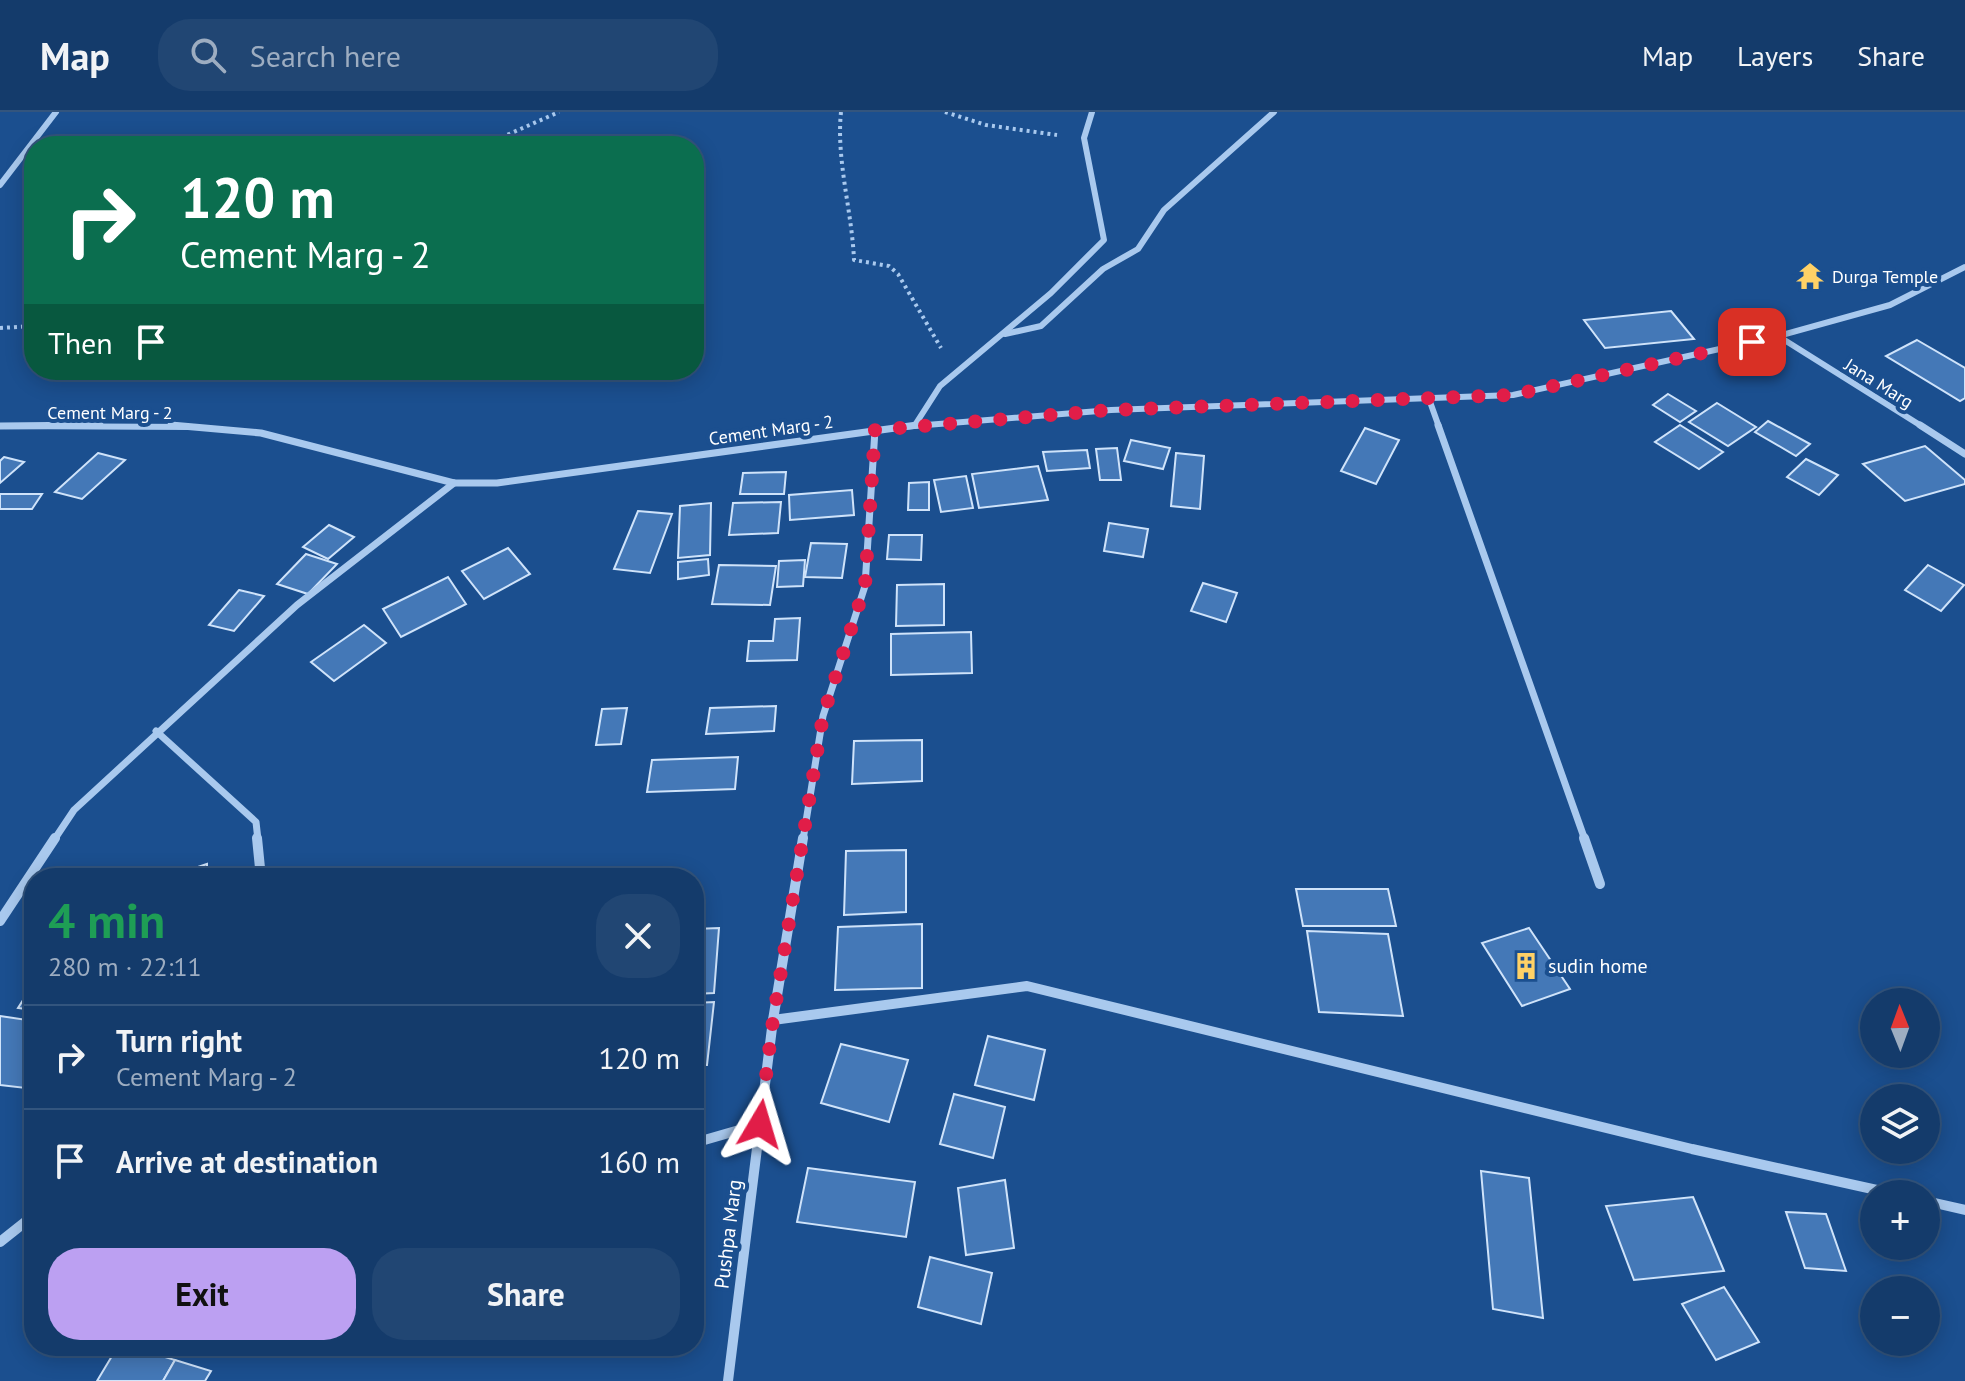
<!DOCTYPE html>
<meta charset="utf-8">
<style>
body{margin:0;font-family:"PT Sans",sans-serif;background:#214673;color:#f1f3f6;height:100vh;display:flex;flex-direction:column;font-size:30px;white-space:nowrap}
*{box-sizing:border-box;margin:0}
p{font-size:26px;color:#9dadc1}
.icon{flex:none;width:44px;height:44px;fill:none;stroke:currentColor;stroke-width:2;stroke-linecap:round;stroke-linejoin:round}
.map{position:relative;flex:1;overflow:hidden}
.sheet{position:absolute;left:24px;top:756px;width:680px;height:488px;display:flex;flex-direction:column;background:#143b6b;border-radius:32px;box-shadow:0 4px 20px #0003,0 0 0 2px #33557e}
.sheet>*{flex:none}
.banner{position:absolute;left:24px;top:24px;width:680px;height:244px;border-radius:32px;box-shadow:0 4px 20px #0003,0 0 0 2px #33557e;background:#0b6e4f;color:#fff;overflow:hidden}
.needle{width:52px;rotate:359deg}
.controls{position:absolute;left:1860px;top:876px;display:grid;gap:16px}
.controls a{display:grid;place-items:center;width:80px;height:80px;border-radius:50%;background:#143b6b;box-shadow:0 4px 20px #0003,0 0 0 2px #33557e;font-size:40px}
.pin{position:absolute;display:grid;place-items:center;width:68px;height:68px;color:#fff;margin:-34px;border-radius:16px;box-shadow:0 4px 12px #0006}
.me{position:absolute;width:88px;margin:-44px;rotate:7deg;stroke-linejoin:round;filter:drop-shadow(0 0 6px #0008)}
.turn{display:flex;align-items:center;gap:28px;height:168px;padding:0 24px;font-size:36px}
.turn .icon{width:104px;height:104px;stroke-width:2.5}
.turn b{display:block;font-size:56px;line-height:68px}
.then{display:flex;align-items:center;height:76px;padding:0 24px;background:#0003;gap:16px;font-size:30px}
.round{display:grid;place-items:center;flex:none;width:84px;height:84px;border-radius:32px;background:#214673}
.head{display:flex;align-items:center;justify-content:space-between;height:136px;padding:0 24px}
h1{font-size:48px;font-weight:700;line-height:60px;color:#1e9e55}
.button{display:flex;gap:16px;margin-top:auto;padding:16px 24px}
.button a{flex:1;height:92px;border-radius:32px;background:#bca0f2;color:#111;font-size:32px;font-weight:700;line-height:92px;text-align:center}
.button a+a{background:#214673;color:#f1f3f6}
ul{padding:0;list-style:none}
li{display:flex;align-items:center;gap:24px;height:104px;padding:0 24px;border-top:2px solid #33557e}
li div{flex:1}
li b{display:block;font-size:30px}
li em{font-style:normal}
header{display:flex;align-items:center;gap:48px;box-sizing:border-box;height:112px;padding:0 40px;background:#143b6b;border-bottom:2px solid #33557e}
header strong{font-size:38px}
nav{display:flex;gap:44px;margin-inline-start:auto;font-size:28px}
.search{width:560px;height:72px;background:#214673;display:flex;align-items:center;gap:20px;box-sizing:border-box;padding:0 28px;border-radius:32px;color:#9dadc1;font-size:30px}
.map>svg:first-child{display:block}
</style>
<header>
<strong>Map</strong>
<div class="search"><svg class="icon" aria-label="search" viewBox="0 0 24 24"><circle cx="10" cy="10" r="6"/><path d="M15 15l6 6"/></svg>Search here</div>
<nav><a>Map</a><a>Layers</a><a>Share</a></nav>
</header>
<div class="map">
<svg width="1965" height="1269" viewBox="0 0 1965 1269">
<rect width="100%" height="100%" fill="#1b4f8f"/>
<!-- building -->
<g fill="#4478b7" stroke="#cfe3fa" stroke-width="2">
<path d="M1671,199L1694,227L1605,236L1584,208Z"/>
<path d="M1917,228L1965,256V286L1960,289L1886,244Z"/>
<path d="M1668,282L1696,299L1680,310L1653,293Z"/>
<path d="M1717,291L1756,315L1728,334L1689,310Z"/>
<path d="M1768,309L1810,332L1796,344L1755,320Z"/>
<path d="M1680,313L1723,340L1699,357L1655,330Z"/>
<path d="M1365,316L1399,328L1376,372L1341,359Z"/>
<path d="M1131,328L1170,336L1163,357L1124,349Z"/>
<path d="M1925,334L1965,368V372L1905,389L1863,352Z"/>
<path d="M1117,336L1121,368H1100L1096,337Z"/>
<path d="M1087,338L1090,356L1047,359L1043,340Z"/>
<path d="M98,341L125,348L82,387L55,380Z"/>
<path d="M1176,341L1204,344L1200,397L1171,394Z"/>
<path d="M4,345L24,350L0,371V349Z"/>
<path d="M1806,347L1838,363L1819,383L1787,365Z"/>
<path d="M1038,354L1048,388L979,396L972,362Z"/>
<path d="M786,360L784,382H740L743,361Z"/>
<path d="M966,364L973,396L941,400L934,368Z"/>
<path d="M929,370V398H908L909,371Z"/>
<path d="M852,378L854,403L790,408L789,383Z"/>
<path d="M0,382H42L32,397H0Z"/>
<path d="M781,390L778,421L729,423L733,391Z"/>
<path d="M711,391L710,443L678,446L680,394Z"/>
<path d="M638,399L672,402L650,461L614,457Z"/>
<path d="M1109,411L1148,417L1143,445L1104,439Z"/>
<path d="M329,413L354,425L328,447L303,435Z"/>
<path d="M889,423H922L921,448L887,447Z"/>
<path d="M811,431L847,432L842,466L805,465Z"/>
<path d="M508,436L530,462L484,487L462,459Z"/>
<path d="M306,442L337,452L308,482L277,472Z"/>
<path d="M708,447L709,463L678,467V450Z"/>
<path d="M805,448L803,474L777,475L779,449Z"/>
<path d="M719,453L776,454L770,493L712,492Z"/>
<path d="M1928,453L1964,473L1941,499L1905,478Z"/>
<path d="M448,465L466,492L401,525L383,497Z"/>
<path d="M1203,471L1237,481L1226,510L1191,499Z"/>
<path d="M944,472V513L896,514L897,473Z"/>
<path d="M239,478L264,484L234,519L209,513Z"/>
<path d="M800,506L797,548L747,549L749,529H773L775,507Z"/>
<path d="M364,513L386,531L334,569L311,550Z"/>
<path d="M971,520L972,561L891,563V522Z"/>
<path d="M776,594L774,619L706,622L710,596Z"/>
<path d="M627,596L621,632L596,633L602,597Z"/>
<path d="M922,628V669L852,672L854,629Z"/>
<path d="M738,645L735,677L647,680L652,648Z"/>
<path d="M906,738V800L844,803L846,739Z"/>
<path d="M207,752V766H165Z"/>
<path d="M1296,777H1388L1396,814H1303Z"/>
<path d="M922,812V876L835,878L838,815Z"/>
<path d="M719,816L714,881L694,882V817Z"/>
<path d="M1529,816L1570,877L1522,894L1482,831Z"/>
<path d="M1307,819L1388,822L1403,904L1319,900Z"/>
<path d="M34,871V898L18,896Z"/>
<path d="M714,890L707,953H694V891Z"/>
<path d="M0,904L34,909V977L0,973Z"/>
<path d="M988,924L1045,938L1034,988L975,973Z"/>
<path d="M841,932L908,948L889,1010L821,991Z"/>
<path d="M954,982L1005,995L993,1046L940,1032Z"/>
<path d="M808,1056L915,1070L906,1125L797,1110Z"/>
<path d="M1481,1059L1529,1066L1543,1206L1493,1197Z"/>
<path d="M1005,1068L1014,1136L966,1143L958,1076Z"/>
<path d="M1693,1085L1724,1159L1634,1168L1606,1094Z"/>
<path d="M1786,1100L1826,1102L1846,1159L1805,1156Z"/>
<path d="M930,1145L992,1161L981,1212L918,1195Z"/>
<path d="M1724,1175L1759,1230L1716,1248L1682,1192Z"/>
<path d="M118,1234H129L175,1248L163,1269H97Z"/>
<path d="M175,1248L211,1259L205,1269H163Z"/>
</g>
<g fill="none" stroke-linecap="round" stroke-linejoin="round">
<!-- path -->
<g stroke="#a9c9ee" stroke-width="4" stroke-dasharray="3 4" stroke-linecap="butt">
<path d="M841,0C836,48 852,99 854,148L889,154L898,162L941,236"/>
<path d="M945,0L986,13L1057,23"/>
<path d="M482,34L559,0"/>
<path d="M0,216L34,214"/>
</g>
<!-- minor-far2 -->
<g stroke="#a9c9ee" stroke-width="6">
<path d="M0,73L56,0"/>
<path d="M1005,222L1041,214L1103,157L1138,137L1164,98L1274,0"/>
<path d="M1778,224L1923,315"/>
<path d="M1429,287L1439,315"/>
<path d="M915,313L940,274L1051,181L1104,128L1084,26L1092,0"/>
<path d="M0,314L194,315"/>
<path d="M902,315L1111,298L1513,283L1778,224L1890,193L1965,155"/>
</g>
<!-- minor-far1 -->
<g stroke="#a9c9ee" stroke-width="7">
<path d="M171,313L261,321L454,371H497L917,313"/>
<path d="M1438,313L1585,728"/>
<path d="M1920,313L1965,342"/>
<path d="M0,314L100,313"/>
<path d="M156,619L256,710L258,728"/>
<path d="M54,728L74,698L297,493L454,371"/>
<path d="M803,728L823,604L865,474L875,318"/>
</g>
<!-- minor -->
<g stroke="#a9c9ee" stroke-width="10">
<path d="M257,726L261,766"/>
<path d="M1584,726L1600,772"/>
<path d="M0,809L55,726"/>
<path d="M773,908L1027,874L1692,1037L1895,1082"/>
<path d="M694,1031L760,1012"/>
<path d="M1926,1089L1965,1098"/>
<path d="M0,1130L34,1103"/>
<path d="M728,1269L773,908L803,726"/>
</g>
</g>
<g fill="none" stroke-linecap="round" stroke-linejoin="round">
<!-- route -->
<path stroke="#e11d48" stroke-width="14" stroke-dasharray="0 25.2" d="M760,1012L773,908L823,604L865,474L875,318L1111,298L1513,283L1752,230"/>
</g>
<!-- icons -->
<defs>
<g id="temple-bare" transform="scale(2.16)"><path d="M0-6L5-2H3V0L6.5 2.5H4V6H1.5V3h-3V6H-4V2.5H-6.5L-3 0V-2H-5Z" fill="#ffd166" stroke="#1b4f8f" stroke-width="2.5" paint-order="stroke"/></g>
<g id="building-bare" transform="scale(2.16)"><path d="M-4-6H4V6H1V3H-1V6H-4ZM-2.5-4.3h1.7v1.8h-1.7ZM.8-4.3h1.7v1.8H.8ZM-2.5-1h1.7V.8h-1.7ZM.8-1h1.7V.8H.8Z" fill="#ffd166" stroke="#1b4f8f" stroke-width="2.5" paint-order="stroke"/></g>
</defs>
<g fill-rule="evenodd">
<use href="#temple-bare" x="1810" y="164"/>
<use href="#building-bare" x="1526" y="854"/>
</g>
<g text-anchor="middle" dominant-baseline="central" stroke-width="8" stroke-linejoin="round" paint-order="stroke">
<!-- far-poi labels -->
<g font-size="18" fill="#fff" stroke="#1b4f8f" text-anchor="start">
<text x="1832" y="164">Durga Temple</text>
</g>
<!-- far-street labels -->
<g font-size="18" fill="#fff" stroke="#1b4f8f">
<text transform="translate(1879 271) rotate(32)">Jana Marg</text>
<text x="110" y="300">Cement Marg - 2</text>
<text transform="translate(771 318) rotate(-8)">Cement Marg - 2</text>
</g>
<!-- poi labels -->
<g font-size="20" fill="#fff" stroke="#1b4f8f" text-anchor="start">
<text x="1548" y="854">sudin home</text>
</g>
<!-- street labels -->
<g font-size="20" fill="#fff" stroke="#1b4f8f">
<text transform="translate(728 1122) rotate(-83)">Pushpa Marg</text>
</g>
</g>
</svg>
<div class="controls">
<a><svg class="needle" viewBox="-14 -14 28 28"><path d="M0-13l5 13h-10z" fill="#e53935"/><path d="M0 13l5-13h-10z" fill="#9dadc1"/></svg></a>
<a><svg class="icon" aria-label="layers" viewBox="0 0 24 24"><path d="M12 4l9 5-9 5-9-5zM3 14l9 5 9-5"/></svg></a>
<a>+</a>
<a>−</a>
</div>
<div class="pin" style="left:1752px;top:230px;background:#d93025"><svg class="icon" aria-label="arrive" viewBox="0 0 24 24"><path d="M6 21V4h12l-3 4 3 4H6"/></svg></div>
<svg class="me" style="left:760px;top:1012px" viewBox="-20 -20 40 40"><path d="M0-17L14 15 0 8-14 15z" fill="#e11d48" stroke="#fff" stroke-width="4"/></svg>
<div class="banner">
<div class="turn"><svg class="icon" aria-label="right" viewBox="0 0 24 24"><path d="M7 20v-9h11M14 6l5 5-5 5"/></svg><div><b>120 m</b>Cement Marg - 2</div></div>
<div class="then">Then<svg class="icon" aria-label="arrive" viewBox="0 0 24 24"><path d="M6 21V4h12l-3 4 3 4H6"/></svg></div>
</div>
<section class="sheet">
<div class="head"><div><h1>4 min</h1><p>280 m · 22:11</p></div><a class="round"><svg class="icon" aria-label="close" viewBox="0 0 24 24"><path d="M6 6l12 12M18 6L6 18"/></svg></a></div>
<ul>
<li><svg class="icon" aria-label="right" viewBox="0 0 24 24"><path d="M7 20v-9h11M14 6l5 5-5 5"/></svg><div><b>Turn right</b><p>Cement Marg - 2</p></div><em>120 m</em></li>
<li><svg class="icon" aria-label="arrive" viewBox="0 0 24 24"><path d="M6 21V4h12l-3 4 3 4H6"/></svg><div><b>Arrive at destination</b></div><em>160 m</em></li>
</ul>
<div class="button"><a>Exit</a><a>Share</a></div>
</section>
</div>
